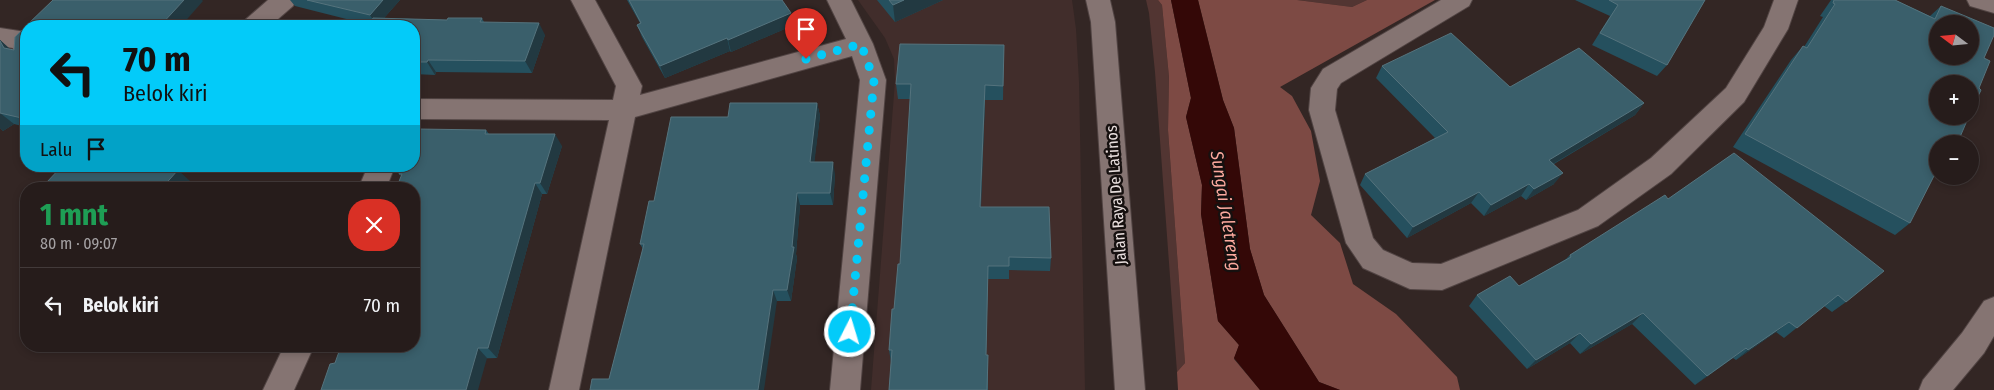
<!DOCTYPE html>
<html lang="id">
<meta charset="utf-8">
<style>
body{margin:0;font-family:"Fira Sans Condensed",sans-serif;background:#322928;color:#f1f3f6;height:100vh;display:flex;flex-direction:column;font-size:19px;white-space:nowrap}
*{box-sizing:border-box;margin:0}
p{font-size:16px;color:#a4a1a3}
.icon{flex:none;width:28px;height:28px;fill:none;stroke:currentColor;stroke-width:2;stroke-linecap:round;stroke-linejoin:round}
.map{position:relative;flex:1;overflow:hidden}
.details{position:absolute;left:20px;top:182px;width:400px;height:170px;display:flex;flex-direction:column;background:#261c1b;border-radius:20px;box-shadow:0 2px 8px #0003,0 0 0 1px #423a3a}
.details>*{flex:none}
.hud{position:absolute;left:20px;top:20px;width:400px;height:152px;border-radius:20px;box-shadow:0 2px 8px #0003,0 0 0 1px #423a3a;background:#03cbf9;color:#111;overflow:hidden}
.needle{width:32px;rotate:286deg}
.tools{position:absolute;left:1929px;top:15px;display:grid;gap:10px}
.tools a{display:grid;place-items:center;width:50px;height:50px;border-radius:50%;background:#261c1b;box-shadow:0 2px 8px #0003,0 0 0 1px #423a3a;font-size:25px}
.pin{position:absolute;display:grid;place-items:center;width:42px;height:42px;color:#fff;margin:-51px -21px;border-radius:50% 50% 50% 0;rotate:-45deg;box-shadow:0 0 5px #0007}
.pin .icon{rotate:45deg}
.me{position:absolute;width:55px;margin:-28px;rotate:5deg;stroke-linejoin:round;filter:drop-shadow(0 0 4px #0008)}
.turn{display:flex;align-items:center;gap:18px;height:105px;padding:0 20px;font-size:22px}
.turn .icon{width:65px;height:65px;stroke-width:2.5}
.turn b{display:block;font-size:35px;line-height:42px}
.then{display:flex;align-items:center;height:48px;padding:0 20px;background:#0003;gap:10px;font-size:19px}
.round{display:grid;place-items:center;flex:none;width:52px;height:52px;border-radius:20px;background:#322928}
.overview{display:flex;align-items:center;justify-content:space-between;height:85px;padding:0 20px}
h1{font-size:30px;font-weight:700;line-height:38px;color:#1e9e55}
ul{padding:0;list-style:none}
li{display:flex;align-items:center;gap:15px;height:75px;padding:0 20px;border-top:1px solid #423a3a}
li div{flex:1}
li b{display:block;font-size:19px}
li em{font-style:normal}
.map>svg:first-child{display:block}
</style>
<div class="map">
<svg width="1994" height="390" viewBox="0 0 1994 390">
<rect width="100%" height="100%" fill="#332624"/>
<!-- built -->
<path fill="#412d2b" d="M858,0H1072L1076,29L1079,82L1085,390H871L895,81L894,59L885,38Z"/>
<!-- green -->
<g fill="#523532">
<path d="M1146,0H1158L1162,5L1169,77L1168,130L1185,363L1177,372L1155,72L1149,13Z"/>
<path d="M1297,0H1367L1352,7Z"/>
</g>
<!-- forest -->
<g fill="#7d4a44">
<path d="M1158,0H1171L1191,98L1186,117L1202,185L1201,214L1218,321L1239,345L1234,359L1260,390H1178L1177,372L1185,363L1168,130L1169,77L1162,5Z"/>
<path d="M1198,0H1297L1352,7L1367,0H1435L1280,87L1292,96L1311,131L1320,181L1311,215L1340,243L1353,284L1396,314L1457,377L1460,390H1340L1319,382L1264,295L1250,249L1234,128L1223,100Z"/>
</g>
<!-- water -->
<path fill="#340807" d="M1171,0H1198L1223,100L1234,128L1250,249L1264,295L1319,382L1340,390H1260L1234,358L1239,345L1218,321L1201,214L1202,185L1186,117L1191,98Z"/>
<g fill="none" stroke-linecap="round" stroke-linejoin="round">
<!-- street casing -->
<g stroke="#514443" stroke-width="2">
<g id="street">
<path d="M268,0H296L293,6L270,26H242L245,20Z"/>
<path d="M571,0H595L642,86L640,95L846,39L827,0H851L873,44L886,80L860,390H830L860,80L852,56L635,117L579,390H549L609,120L414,119V99L613,100L616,86Z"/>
<path d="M1086,0H1110L1115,22L1145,390H1115L1091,22Z"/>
<path d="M1441,0H1472L1469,6L1341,83L1337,89L1335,110L1373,238L1383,250L1412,263L1441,264L1578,210L1651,158L1726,88L1764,27L1774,0H1798L1788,29L1744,102L1671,174L1598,226L1442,290L1410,289L1363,268L1346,243L1309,110L1311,88L1323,69Z"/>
<path d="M1967,0H1994V13L1970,6Z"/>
<path d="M0,28L26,32V60L17,58L13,48L0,46Z"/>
<path d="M368,166H395L386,189H358Z"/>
<path d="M1994,297V336L1984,353L1953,390H1919L1923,380L1962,333L1984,301Z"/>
<path d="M284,346H314L294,390H263Z"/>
</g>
</g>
<!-- street -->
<use href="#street" fill="#857472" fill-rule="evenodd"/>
</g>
<!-- wall -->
<g fill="#25505e">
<path d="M290,0H400L384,18L447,20L482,18L484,22L545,35L532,73L436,72L435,75L414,74V26L370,25L295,6Z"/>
<path d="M627,0H782L794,25L731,52L730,51L665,78L642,37L637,25L640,23Z"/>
<path d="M877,0H943L895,22Z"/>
<path d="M1575,0H1705L1667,65L1657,76L1592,45L1610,16Z"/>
<path d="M1831,0H1895L1930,16L1941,6L1938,144L1910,223L1895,235L1733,147L1791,60L1803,46L1804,47L1823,17L1820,16Z"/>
<path d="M26,26V127L14,124L3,131L0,128V40L11,50H14Z"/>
<path d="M1004,45L1003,100H985L981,207L1051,258L1050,271L1009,270V279H988L986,355H988V390H889L891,362L889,350L900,264L910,99H898L896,84Z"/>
<path d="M1382,66L1510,87L1644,103L1635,115L1554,164V184L1526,200L1521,196L1484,216L1471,203L1407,238L1360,185L1365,174L1435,138L1376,78Z"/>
<path d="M817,103L820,116L814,162L835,174L833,205H800L796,254L797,258L791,301H777L609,379L643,249L640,244L654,201L728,117Z"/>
<path d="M486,130L489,134L562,146L547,194H542L497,358L335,363L414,346L401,176L399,174Z"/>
<path d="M1734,153L1846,302L1832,312L1824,306L1784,338L1776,332L1736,360L1733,358L1695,385L1632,324L1580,354L1570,343L1527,369L1469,306L1477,295L1519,286L1566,259L1570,255L1668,199Z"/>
<path d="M190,181L184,189H54L46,183Z"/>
</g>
<!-- shaded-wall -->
<g fill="#223941">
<path d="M184,0H202L203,1L181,26H160Z"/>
<path d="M383,0H400L377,26L370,15Z"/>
<path d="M904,0H943L895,22L893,5Z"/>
<path d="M791,13L794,25L731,52L728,40Z"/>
<path d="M539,23L545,35L532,73L525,61Z"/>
<path d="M727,38L730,51L665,78L660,66Z"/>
<path d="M0,40L11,50L4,48L0,41Z"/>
<path d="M428,60L436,72L435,75L427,62Z"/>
<path d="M985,85V100L980,221V207Z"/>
<path d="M817,103L820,116L813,174L810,162Z"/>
<path d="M1644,103L1635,115L1541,171L1549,160Z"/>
<path d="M0,113L14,124L3,131L0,128Z"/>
<path d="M555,134L562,146L547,194L540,183Z"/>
<path d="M833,162L835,174L833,205L830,193Z"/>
<path d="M178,170L190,181L184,189H161Z"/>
<path d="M1563,173L1554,184L1526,200L1534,189Z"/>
<path d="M535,183L542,194L497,358L488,348Z"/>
<path d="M1529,184L1521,196L1484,216L1491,205Z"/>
<path d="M1479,192L1471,203L1407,238L1413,227Z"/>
<path d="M797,193L800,205L796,254L797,258L791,301L787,290Z"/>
<path d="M773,290L777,301L764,390H758Z"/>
<path d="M1643,313L1632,324L1580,354L1591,344Z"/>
<path d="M1789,322L1776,332L1736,360L1748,350Z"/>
<path d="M1580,333L1570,343L1527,369L1536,360Z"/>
<path d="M478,348L487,358L478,390H466Z"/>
<path d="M1746,348L1733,358L1695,385L1707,376Z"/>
</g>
<!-- building -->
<g fill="#3a5f6b" stroke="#55737d" fill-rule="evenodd">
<path d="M53,0H184L160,26H26Z"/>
<path d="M307,0H383L370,15Z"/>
<path d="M629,0H782L791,13L728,40L727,38L660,66L637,25L641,23Z"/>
<path d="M889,0H904L893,5Z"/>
<path d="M1609,0H1705L1667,65L1600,33L1618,5Z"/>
<path d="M1834,0H1895L1935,19L1941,6L1994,28V35L1984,58L1990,61L1979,88L1981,90L1970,114V84H1938V116H1969L1957,144H1938V168L1910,223L1745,134L1803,46L1807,48L1835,4L1833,3ZM1938,24H1970V56H1938Z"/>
<path d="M373,18L447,20L448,18H482L480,22L539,23L525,61L428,60L427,62H414V26H369Z"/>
<path d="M26,26V119L0,113V41L4,48L14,50L15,37Z"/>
<path d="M1451,33L1510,87L1579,48L1644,103L1549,160L1563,173L1534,189L1529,184L1491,205L1479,192L1413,227L1365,174L1448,132L1382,66Z"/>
<path d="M900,44L1004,45L1003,86L985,85L980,207H1049L1051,258L1009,257V266H988L986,355H988L987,390H889L892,350H889L892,309H894L898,264H900L911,84H896Z"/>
<path d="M730,103H817L810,162H833L830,193H797L792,247H794L787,290H773L758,390H590L592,379H609L644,244H640L649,201H654L671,117H728Z"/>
<path d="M417,129L486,130L485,134H555L540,183H535L488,348H478L466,390H321L330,364L335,363L341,346H414V189H396L402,174H399L402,166H414V136Z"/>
<path d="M1734,153L1884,271L1846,302L1838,295L1797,328L1789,322L1748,350L1746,348L1707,376L1643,313L1591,344L1580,333L1536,360L1477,295L1510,276L1519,286L1571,257L1570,255L1665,195L1668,199Z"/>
<path d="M62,166H166L178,170L161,189H66L46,183Z"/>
</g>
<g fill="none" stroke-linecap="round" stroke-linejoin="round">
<!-- route -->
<path stroke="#03cbf9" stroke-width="9" stroke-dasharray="0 16.2" d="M806,59L861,44L874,80L850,332"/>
</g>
<g text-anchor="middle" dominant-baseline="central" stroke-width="5" stroke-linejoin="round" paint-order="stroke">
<!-- street labels -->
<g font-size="16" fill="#e9dfde" stroke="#16100f">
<text transform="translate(1116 195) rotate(-94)">Jalan Raya De Latinos</text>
</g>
<!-- water labels -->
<g font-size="18" font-style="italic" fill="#fca99e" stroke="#16100f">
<text transform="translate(1226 211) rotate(81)">Sungai Jaletreng</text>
</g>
</g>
</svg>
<div class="tools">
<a><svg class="needle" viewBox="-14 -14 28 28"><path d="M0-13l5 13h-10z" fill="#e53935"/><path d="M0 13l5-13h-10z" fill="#a4a1a3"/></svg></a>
<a>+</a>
<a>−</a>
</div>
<div class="pin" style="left:806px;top:59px;background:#d93025"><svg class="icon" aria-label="arrive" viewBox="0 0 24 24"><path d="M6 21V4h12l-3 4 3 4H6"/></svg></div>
<svg class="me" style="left:850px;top:332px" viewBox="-20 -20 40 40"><circle r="17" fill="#03cbf9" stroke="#fff" stroke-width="3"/><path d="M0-11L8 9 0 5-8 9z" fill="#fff"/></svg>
<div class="hud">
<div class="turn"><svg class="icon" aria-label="left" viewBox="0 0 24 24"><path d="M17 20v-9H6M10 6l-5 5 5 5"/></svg><div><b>70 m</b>Belok kiri</div></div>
<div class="then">Lalu<svg class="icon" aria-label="arrive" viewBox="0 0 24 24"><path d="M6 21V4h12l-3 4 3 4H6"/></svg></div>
</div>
<section class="details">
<div class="overview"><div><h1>1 mnt</h1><p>80 m · 09:07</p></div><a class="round" style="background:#d93025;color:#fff"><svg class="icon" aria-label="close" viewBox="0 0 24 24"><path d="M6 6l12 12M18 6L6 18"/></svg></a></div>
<ul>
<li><svg class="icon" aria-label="left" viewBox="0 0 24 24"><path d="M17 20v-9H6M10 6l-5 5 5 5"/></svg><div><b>Belok kiri</b></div><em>70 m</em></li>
</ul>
</section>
</div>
